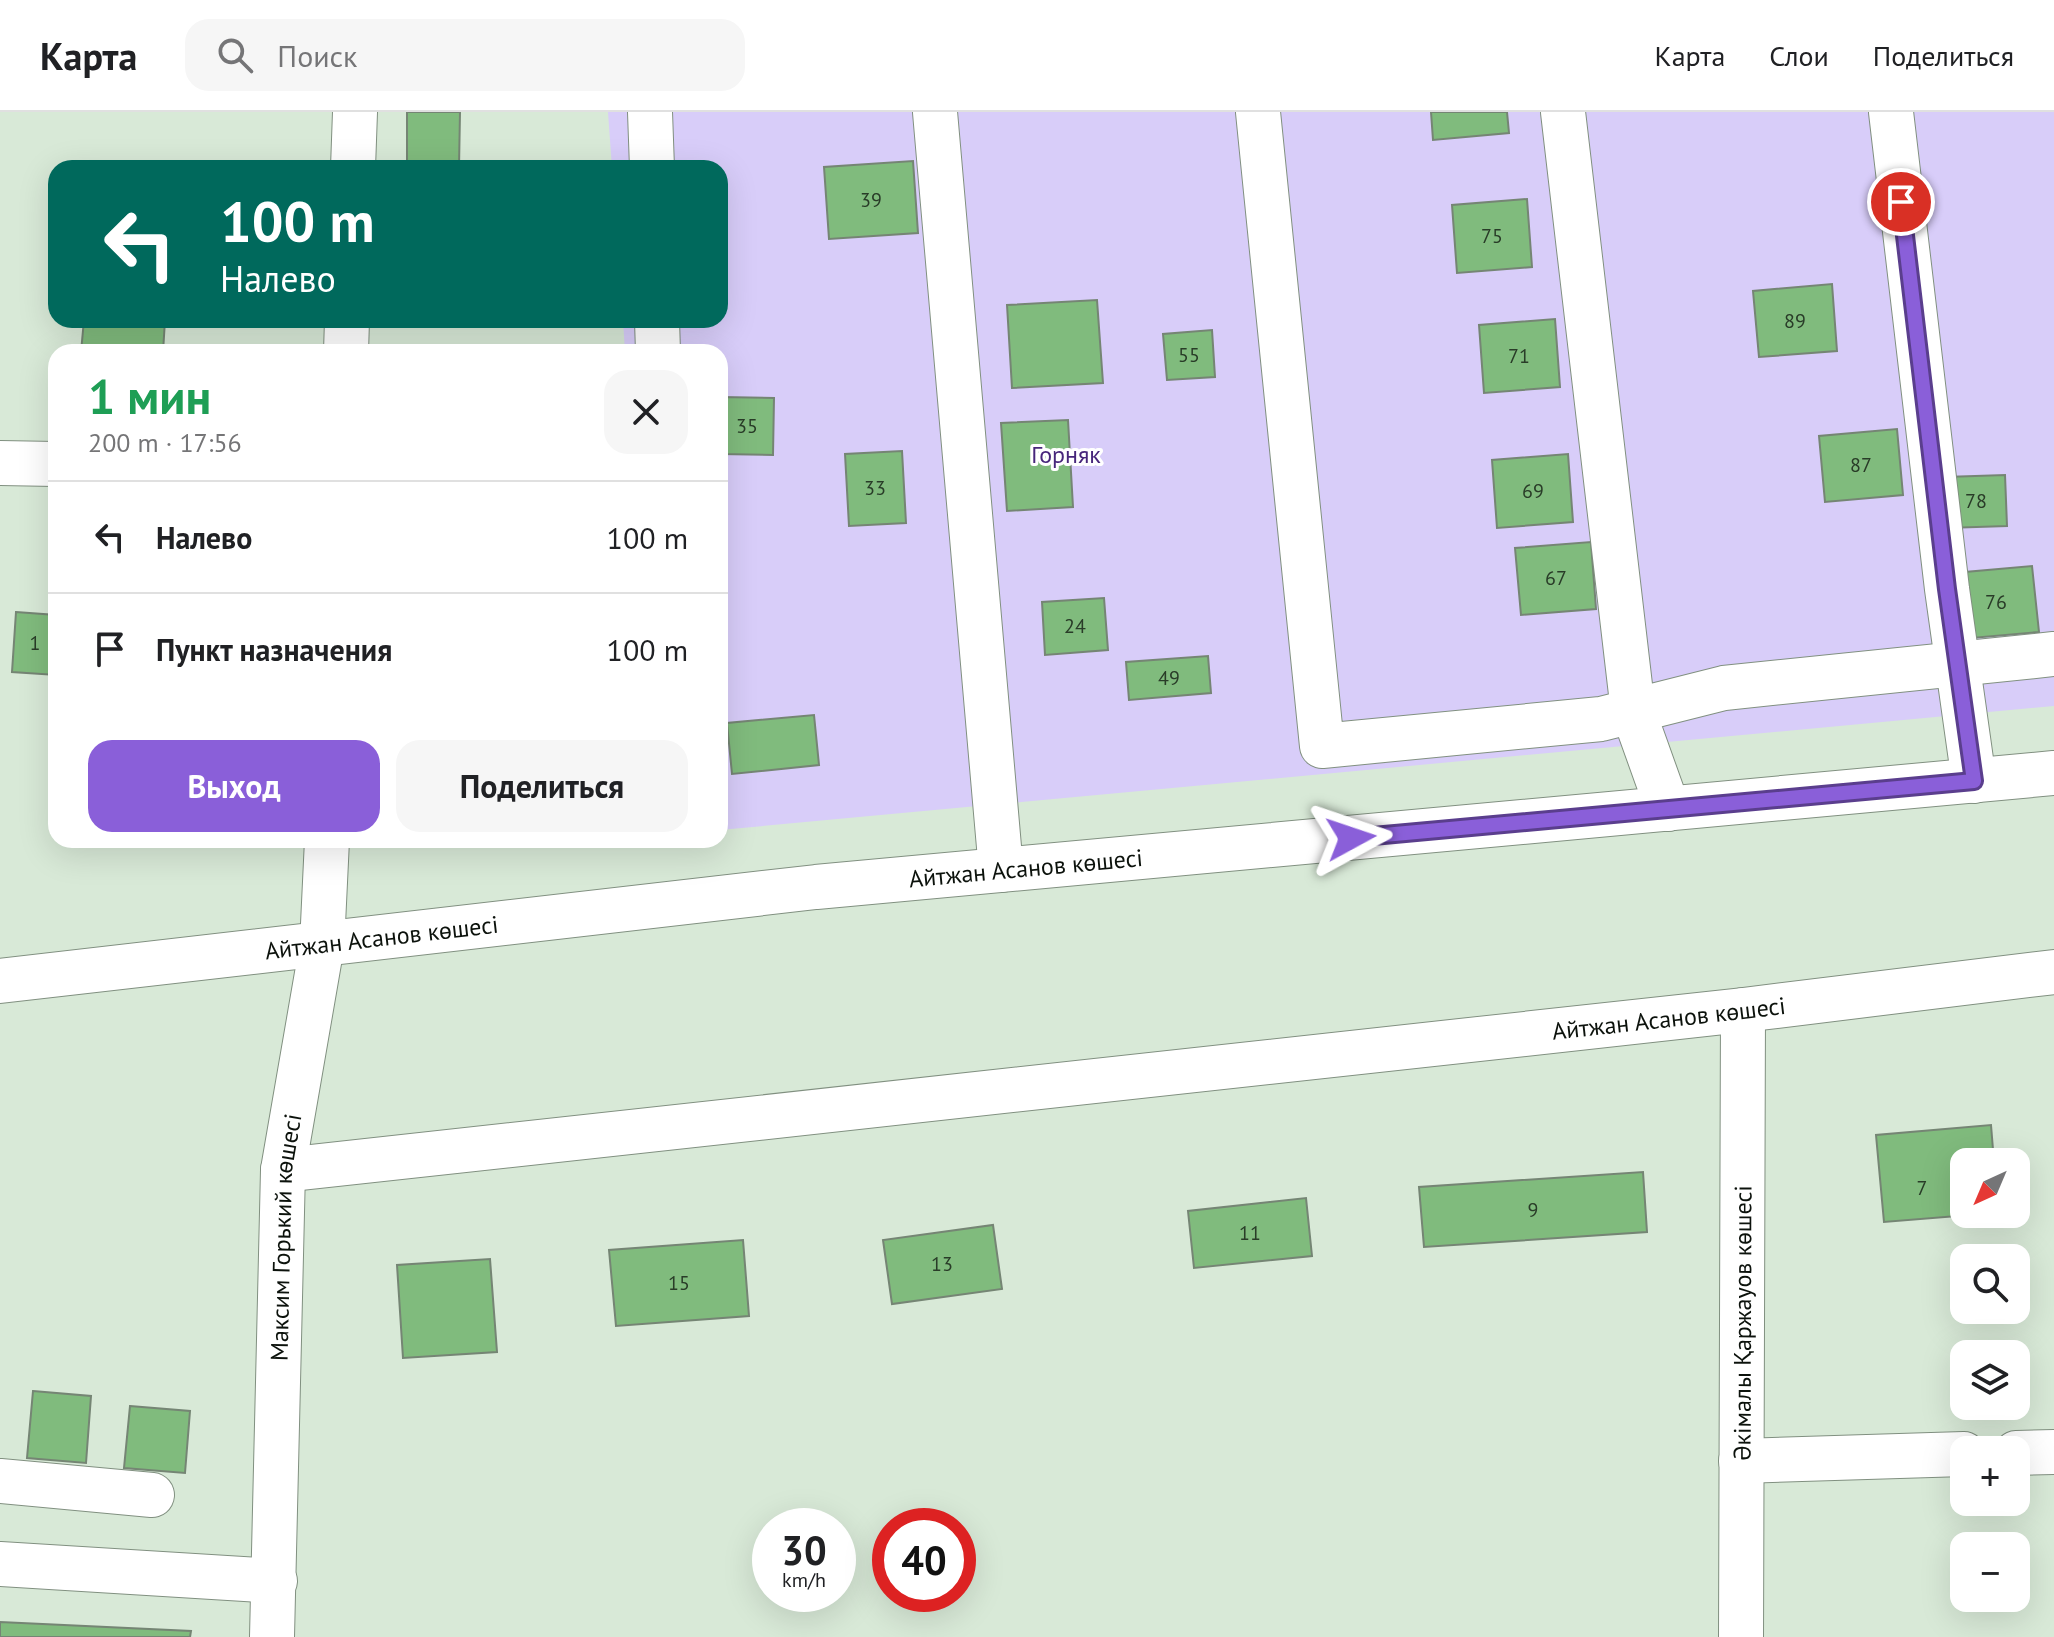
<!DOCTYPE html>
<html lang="ru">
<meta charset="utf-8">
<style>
body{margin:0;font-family:"PT Sans",sans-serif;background:#f6f6f6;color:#202124;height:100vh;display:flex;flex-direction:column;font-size:30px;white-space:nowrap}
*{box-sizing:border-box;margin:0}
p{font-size:26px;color:#757577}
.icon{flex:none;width:44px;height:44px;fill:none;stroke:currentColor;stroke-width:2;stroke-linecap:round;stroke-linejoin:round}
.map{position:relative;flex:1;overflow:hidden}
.panel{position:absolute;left:48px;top:232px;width:680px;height:504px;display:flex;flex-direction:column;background:#fff;border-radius:24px;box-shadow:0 8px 32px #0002}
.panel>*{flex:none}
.banner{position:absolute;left:48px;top:48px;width:680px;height:168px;border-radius:24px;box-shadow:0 8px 32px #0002;background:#00695c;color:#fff;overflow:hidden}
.needle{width:52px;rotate:224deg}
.tools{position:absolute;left:1950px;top:1036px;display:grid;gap:16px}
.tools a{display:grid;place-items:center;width:80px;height:80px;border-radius:16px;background:#fff;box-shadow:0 8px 32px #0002;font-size:40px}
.speed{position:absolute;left:752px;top:1396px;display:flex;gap:16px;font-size:40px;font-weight:700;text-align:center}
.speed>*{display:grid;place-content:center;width:104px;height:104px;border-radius:50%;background:#fff;box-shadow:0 8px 32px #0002;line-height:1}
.speed small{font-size:20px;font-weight:400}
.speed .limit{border:12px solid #d22;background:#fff;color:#111}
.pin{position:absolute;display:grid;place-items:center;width:68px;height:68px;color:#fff;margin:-34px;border:4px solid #fff;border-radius:50%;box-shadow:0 2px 8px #0007}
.me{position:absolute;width:88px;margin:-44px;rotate:85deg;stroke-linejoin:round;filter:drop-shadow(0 0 6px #0008)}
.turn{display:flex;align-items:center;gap:28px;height:168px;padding:0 40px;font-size:36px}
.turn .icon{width:104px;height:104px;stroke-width:2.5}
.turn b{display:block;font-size:56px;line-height:68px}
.round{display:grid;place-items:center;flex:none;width:84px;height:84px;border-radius:24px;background:#f6f6f6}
.overview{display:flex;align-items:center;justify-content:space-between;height:136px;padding:0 40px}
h1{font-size:48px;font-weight:700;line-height:60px;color:#1e9e55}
.primary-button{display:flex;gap:16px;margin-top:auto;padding:16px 40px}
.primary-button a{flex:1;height:92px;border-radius:24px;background:#8a5fd9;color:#fff;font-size:32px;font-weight:700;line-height:92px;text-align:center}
.primary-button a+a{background:#f6f6f6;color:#202124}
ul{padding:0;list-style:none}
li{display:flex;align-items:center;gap:24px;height:112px;padding:0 40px;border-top:2px solid #e0e0e0}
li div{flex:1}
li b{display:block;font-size:30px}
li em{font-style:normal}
header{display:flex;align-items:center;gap:48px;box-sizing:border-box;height:112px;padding:0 40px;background:#fff;border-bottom:2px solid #e0e0e0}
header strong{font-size:38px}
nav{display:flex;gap:44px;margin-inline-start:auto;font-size:28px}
.search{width:560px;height:72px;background:#f6f6f6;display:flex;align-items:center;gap:20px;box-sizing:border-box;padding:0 28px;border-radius:24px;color:#757577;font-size:30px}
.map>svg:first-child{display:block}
</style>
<header>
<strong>Карта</strong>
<div class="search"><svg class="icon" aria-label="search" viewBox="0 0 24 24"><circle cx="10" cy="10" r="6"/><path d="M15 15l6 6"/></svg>Поиск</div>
<nav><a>Карта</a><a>Слои</a><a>Поделиться</a></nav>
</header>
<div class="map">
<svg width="2054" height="1525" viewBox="0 0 2054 1525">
<rect width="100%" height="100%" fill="#d8e9d7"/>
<!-- green -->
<path fill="#d8cdf9" d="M608,0H2054V594L720,718V240H625L623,208H720V56H612Z"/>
<!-- building -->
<g fill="#80bb7d" stroke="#758574" stroke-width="2">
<path d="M407,0H460L459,56H407Z"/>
<path d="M1431,0H1507L1509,21L1433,28Z"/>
<path d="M913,49L918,121L829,127L824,55Z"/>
<path d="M1527,87L1532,155L1457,161L1452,93Z"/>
<path d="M1832,172L1837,239L1759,245L1753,179Z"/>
<path d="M1097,188L1103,271L1012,276L1007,193Z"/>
<path d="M1555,207L1560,275L1484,281L1479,213Z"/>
<path d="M84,208H165L163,240H81Z"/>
<path d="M1212,218L1215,265L1167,268L1163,222Z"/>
<path d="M720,285L774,286L773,343L720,342Z"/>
<path d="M1068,308L1073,395L1007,399L1001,311Z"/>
<path d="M1897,317L1903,383L1825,390L1819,324Z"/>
<path d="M902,339L906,411L849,414L845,342Z"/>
<path d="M1568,342L1573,410L1497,416L1492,348Z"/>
<path d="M2005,363L2007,414L1946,416L1945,365Z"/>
<path d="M1591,430L1596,497L1521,503L1515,436Z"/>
<path d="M2032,454L2039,520L1960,527L1954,461Z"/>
<path d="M1104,486L1108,538L1045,543L1042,490Z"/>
<path d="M16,500L56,503V563L12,560Z"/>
<path d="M1208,544L1211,581L1129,588L1126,550Z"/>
<path d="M814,603L819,653L732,662L727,611Z"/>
<path d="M1991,1013L1994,1050H1964V1102H1982L1884,1110L1876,1023Z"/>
<path d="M1643,1060L1647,1120L1424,1135L1419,1075Z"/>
<path d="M1306,1086L1312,1144L1194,1156L1188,1099Z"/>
<path d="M993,1113L1002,1177L892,1192L883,1128Z"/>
<path d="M743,1128L749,1204L616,1214L609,1138Z"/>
<path d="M490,1147L497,1240L403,1246L397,1153Z"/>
<path d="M33,1279L91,1284L86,1351L27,1346Z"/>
<path d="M130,1294L190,1299L185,1361L124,1356Z"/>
<path d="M0,1510L191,1519L190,1525H0Z"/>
</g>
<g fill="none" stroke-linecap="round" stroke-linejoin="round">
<!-- minor casing -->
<g stroke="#819080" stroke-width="46">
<g id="minor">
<path d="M650,0L652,56"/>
<path d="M935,0L1001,758"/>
<path d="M1258,0L1322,634L1601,607L1724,576L2054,542"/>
<path d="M1563,0L1633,599L1668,697"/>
<path d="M1891,0L1947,477L1974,669"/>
<path d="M353,56L355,0"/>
<path d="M657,208L658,240"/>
<path d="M346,240L347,208"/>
<path d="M0,351L56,352"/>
<path id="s1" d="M0,869L816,775L2054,661"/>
<path id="s2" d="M283,1058L1743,898L2054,860"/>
<path d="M2016,1341L2054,1340"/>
<path d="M1741,1349L1964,1342"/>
<path d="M0,1369L152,1383"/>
<path d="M0,1452L275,1469"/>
<path id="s3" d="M272,1525L283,1058L322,833L327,728"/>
<path id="s4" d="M1741,1525L1743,898"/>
</g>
</g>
<!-- minor -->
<use href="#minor" stroke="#fff" stroke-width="44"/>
</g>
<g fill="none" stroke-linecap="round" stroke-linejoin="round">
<!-- route casing -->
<g stroke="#5a3e8d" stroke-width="20">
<path id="route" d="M1351,726L1974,669L1947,477L1901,90"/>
</g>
<!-- route -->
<use href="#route" stroke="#8a5fd9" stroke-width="14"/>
</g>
<g text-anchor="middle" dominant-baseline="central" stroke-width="6" stroke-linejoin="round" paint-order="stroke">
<!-- number labels -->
<g font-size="20" fill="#293c28">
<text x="871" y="88">39</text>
<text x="1492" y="124">75</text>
<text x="1795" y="209">89</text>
<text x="1189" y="243">55</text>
<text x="1519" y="244">71</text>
<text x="747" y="314">35</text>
<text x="1861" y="353">87</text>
<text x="875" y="376">33</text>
<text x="1533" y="379">69</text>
<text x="1976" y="389">78</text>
<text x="1556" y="466">67</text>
<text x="1996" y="490">76</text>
<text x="1075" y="514">24</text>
<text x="35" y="531">1</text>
<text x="1169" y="566">49</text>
<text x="1922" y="1076">7</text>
<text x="1533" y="1098">9</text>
<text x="1250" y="1121">11</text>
<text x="942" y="1152">13</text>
<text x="679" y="1171">15</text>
</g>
<!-- park labels -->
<g font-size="24" fill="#47267b" stroke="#fff">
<text x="1066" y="342">Горняк</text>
</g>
<!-- street labels -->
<g font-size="24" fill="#0c120c" stroke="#fff">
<text stroke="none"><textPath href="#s1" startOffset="1032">Айтжан Асанов көшесі</textPath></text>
<text stroke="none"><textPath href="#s1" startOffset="384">Айтжан Асанов көшесі</textPath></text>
<text stroke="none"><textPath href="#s2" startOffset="1394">Айтжан Асанов көшесі</textPath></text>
<text stroke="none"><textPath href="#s3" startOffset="400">Максим Горький көшесі</textPath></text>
<text stroke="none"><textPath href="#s4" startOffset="314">Әкімалы Қаржауов көшесі</textPath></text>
</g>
</g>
</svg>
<div class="tools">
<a><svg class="needle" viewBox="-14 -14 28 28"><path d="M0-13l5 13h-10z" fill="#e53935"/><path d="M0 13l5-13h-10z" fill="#757577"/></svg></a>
<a><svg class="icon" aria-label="search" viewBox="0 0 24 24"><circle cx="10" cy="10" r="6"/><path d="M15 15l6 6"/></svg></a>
<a><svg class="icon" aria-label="layers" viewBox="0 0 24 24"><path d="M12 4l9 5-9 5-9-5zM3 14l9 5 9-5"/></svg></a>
<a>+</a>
<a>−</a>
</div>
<div class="speed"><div>30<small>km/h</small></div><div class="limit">40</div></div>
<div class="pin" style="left:1901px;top:90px;background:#d93025"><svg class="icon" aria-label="arrive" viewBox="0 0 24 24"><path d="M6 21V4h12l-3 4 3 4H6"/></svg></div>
<svg class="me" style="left:1351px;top:726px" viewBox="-20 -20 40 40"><path d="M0-17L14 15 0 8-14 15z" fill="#8a5fd9" stroke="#fff" stroke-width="4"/></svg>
<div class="banner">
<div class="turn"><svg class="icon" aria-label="left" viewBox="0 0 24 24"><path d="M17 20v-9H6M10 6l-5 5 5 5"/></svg><div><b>100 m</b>Налево</div></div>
</div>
<section class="panel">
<div class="overview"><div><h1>1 мин</h1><p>200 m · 17:56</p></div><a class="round"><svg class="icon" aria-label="close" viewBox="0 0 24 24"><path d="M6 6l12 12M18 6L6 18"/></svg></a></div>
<ul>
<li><svg class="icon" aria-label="left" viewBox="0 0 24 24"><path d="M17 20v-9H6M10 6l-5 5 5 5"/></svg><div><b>Налево</b></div><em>100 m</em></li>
<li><svg class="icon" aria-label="arrive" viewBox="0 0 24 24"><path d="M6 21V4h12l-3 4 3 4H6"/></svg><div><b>Пункт назначения</b></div><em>100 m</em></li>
</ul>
<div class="primary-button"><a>Выход</a><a>Поделиться</a></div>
</section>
</div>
